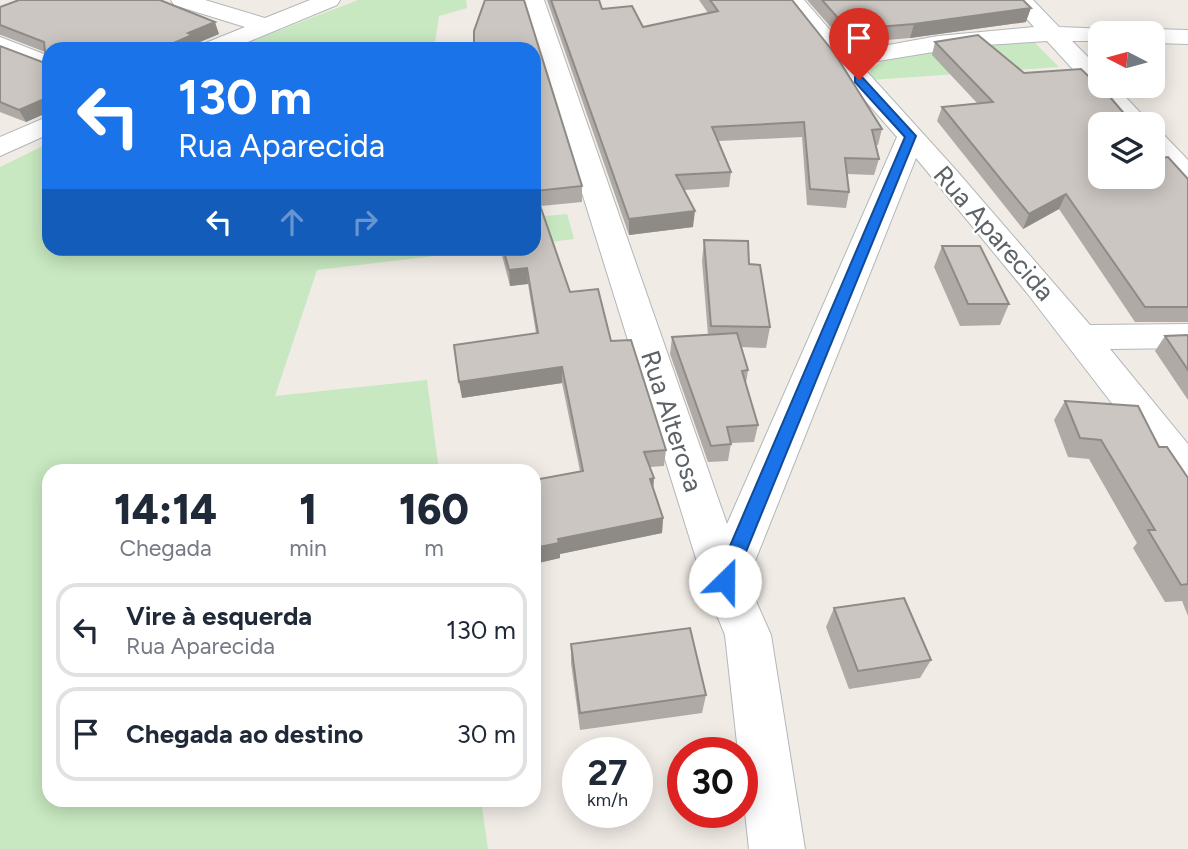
<!DOCTYPE html>
<html lang="pt">
<meta charset="utf-8">
<style>
body{margin:0;font-family:Figtree,sans-serif;background:#f2f2f3;color:#1f2937;height:100vh;display:flex;flex-direction:column;font-size:26px;white-space:nowrap}
*{box-sizing:border-box;margin:0}
p{font-size:23px;color:#747a83}
.icon{flex:none;width:38px;height:38px;fill:none;stroke:currentColor;stroke-width:2;stroke-linecap:round;stroke-linejoin:round}
.map{position:relative;flex:1;overflow:hidden}
.sheet{position:absolute;left:42px;top:464px;width:499px;height:343px;display:flex;flex-direction:column;background:#fff;border-radius:21px;box-shadow:0 4px 18px #0003}
.sheet>*{flex:none}
.top-card{position:absolute;left:42px;top:42px;width:499px;height:214px;border-radius:21px;box-shadow:0 4px 18px #0003;background:#1a73e8;color:#fff;overflow:hidden}
.needle{width:46px;rotate:276deg}
.fabs{position:absolute;left:1088px;top:21px;display:grid;gap:14px}
.fabs a{display:grid;place-items:center;width:77px;height:77px;border-radius:14px;background:#fff;box-shadow:0 4px 18px #0003;font-size:35px}
.speed{position:absolute;left:562px;top:737px;display:flex;gap:14px;font-size:35px;font-weight:700;text-align:center}
.speed>*{display:grid;place-content:center;width:91px;height:91px;border-radius:50%;background:#fff;box-shadow:0 4px 18px #0003;line-height:1}
.speed small{font-size:18px;font-weight:400}
.speed .limit{border:10px solid #d22;background:#fff;color:#111}
.pin{position:absolute;display:grid;place-items:center;width:60px;height:60px;color:#fff;margin:-72px -30px;border-radius:50% 50% 50% 0;rotate:-45deg;box-shadow:0 0 7px #0007}
.pin .icon{rotate:45deg}
.me{position:absolute;width:77px;margin:-38px;rotate:23deg;stroke-linejoin:round;filter:drop-shadow(0 0 5px #0008)}
.turn{display:flex;align-items:center;gap:24px;height:147px;padding:0 21px;font-size:32px}
.turn .icon{width:91px;height:91px;stroke-width:2.5}
.turn b{display:block;font-size:49px;line-height:60px}
.lanes{display:flex;align-items:center;height:66px;padding:0 21px;background:#0003;justify-content:center;gap:35px;direction:ltr}
.lanes .off{opacity:.35}
.eta{display:flex;justify-content:space-evenly;align-items:center;height:119px;text-align:center}
.eta b{font-size:42px;font-weight:800;line-height:49px}
ul{padding:0;list-style:none}
li{display:flex;align-items:center;gap:21px;height:94px;margin:0 14px 10px;padding:0 7px;border:4px solid #e0e1e3;border-radius:21px}
li div{flex:1}
li b{display:block;font-size:26px}
li em{font-style:normal}
.map>svg:first-child{display:block}
</style>
<div class="map">
<svg width="1188" height="849" viewBox="0 0 1188 849">
<rect width="100%" height="100%" fill="#f0ebe5"/>
<!-- green -->
<g fill="#c7e8c0">
<path d="M358,0H466L467,8L439,16L434,49H243L249,42Z"/>
<path d="M1033,41L1059,67L871,80L870,68C920,41 978,44 1033,41Z"/>
<path d="M49,143V248L493,249L317,270L275,396L427,380L439,471H49V800H481L488,849H0V167Z"/>
<path d="M567,214L574,239L534,244V217Z"/>
</g>
<g fill="none" stroke-linecap="round" stroke-linejoin="round">
<!-- minor casing -->
<g stroke="#b2b7ba" stroke-width="2">
<g id="minor">
<path d="M171,0H205L265,18L310,0H340L337,5L231,49H199L203,44L245,27L174,5Z"/>
<path d="M522,0H544L727,524L897,137L836,67L832,66L782,0H804L849,52L938,36L1034,27L1010,0H1033L1059,27L1109,29L1112,33H1101V41H1072L1101,70V86H1115L1151,124H1123L1047,41L970,46L860,64L956,170L1090,325L1188,324V348L1110,349L1188,444V489L1174,484L1027,293L916,158L747,581L771,635L805,849H749L742,785V752H738L725,635L703,581Z"/>
<path d="M1153,29L1188,30V44L1153,43V33H1143Z"/>
<path d="M0,37L49,56V72L0,53Z"/>
<path d="M49,116V134L0,156V137Z"/>
<path d="M1153,132L1163,134L1188,160V185L1178,182L1153,156Z"/>
</g>
</g>
<!-- minor -->
<use href="#minor" fill="#fff" fill-rule="evenodd"/>
</g>
<!-- wall -->
<g fill="#afaaa6">
<path d="M485,0L582,186V202L541,206L570,292L611,341L666,450L664,466L650,467L653,489L663,518L662,533L560,554V558L534,564V480L580,471L562,383L462,398L536,333L528,284L510,286L500,248H534Z"/>
<path d="M547,0H599L602,9L643,27L708,13L699,0H792L882,129L878,145H875L879,159L874,175L847,174L849,192L846,208L807,205L802,137L719,141L731,172L729,187L684,190L693,227L629,235Z"/>
<path d="M807,0H1023L1026,22L910,38L865,42L863,47L850,49Z"/>
<path d="M0,7L219,34L195,44L196,47L26,122L0,112V46L42,62L46,60L45,52L1,35H0Z"/>
<path d="M935,42L1024,73L1162,158L1188,179V322H1135L1059,209L1023,229L937,121L942,107L977,103L932,55Z"/>
<path d="M704,240L749,264L770,327L766,348L741,347L748,370L746,383L758,425L754,442L731,443L728,461L708,462L670,354L672,337L708,335L702,261Z"/>
<path d="M942,246L1009,304L1000,325L960,326L934,267Z"/>
<path d="M1188,335V400L1155,351L1165,336Z"/>
<path d="M1065,401L1159,447L1188,478V616L1182,601L1165,602L1133,548L1137,543L1089,459L1068,457L1054,420Z"/>
<path d="M834,608L931,660L920,678L849,689L826,627Z"/>
<path d="M571,644L706,695L702,713L580,730L571,663Z"/>
</g>
<!-- shaded-wall -->
<g fill="#8e8b87">
<path d="M1031,8L1026,22L910,38L914,24Z"/>
<path d="M215,22L219,34L195,44L196,47L191,49H160L188,33Z"/>
<path d="M867,32L863,47L850,49L853,35Z"/>
<path d="M49,97V112L26,122L19,110Z"/>
<path d="M1066,194L1059,209L1023,229L1029,214Z"/>
<path d="M695,211L693,227L629,235V219Z"/>
<path d="M527,268L528,284L510,286L509,270Z"/>
<path d="M562,367V383L462,398L459,382Z"/>
<path d="M654,478L653,494L650,479Z"/>
<path d="M663,518L662,533L560,554V558L534,564V548L558,539Z"/>
</g>
<!-- building -->
<g fill="#cbc6c1" stroke="#8e8b87" stroke-width="2">
<path d="M19,0H160L215,22L188,33L192,35L160,49H49V97L19,110L0,102V46L42,62L46,60L44,42L0,25V7Z"/>
<path d="M485,0H524L582,186L535,191L570,292L598,289L611,341L631,340L666,450L644,452L654,478L650,479L663,518L558,539L559,543L534,548V480L583,471L562,367L459,382L454,345L538,333L527,268L509,270L503,248H534V49H474V31Z"/>
<path d="M551,0H599L602,9L632,6L643,27L718,11L710,0H792L835,54L882,129L872,130L879,159L845,158L849,192L810,189L804,122L712,127L731,172L676,175L695,211L629,219Z"/>
<path d="M822,0H1023L1031,8L914,24L866,28L867,32L853,35Z"/>
<path d="M978,35L1024,73L1081,69L1110,97L1133,124H1101V177H1153V148L1162,158L1168,157L1188,179V307H1145L1066,194L1029,214L942,107L993,102L935,42Z"/>
<path d="M704,240L748,241L749,264L760,265L770,327L711,326Z"/>
<path d="M942,246H980L1009,304H968Z"/>
<path d="M737,333L748,370L742,371L758,425L727,427L731,444L711,446L672,337Z"/>
<path d="M1188,335V370L1165,336Z"/>
<path d="M1065,401L1138,406L1159,447H1167L1188,478V584L1181,585L1148,530H1155L1101,440L1080,438Z"/>
<path d="M904,598L931,660L858,671L834,608Z"/>
<path d="M690,628L706,695L580,713L571,644Z"/>
</g>
<!-- route -->
<path fill="#1a73e8" stroke="#114b97" stroke-width="2" d="M855,77H862L916,136L734,581L731,587L725,589L718,587L715,581L905,137L855,82Z"/>
<g text-anchor="middle" dominant-baseline="central" stroke-width="5" stroke-linejoin="round" paint-order="stroke">
<!-- street labels -->
<g font-size="26" fill="#5c6266" stroke="#fff">
<text transform="translate(994 233) rotate(49)">Rua Aparecida</text>
<text transform="translate(672 421) rotate(72)">Rua Alterosa</text>
</g>
</g>
</svg>
<div class="fabs">
<a><svg class="needle" viewBox="-14 -14 28 28"><path d="M0-13l5 13h-10z" fill="#e53935"/><path d="M0 13l5-13h-10z" fill="#747a83"/></svg></a>
<a><svg class="icon" aria-label="layers" viewBox="0 0 24 24"><path d="M12 4l9 5-9 5-9-5zM3 14l9 5 9-5"/></svg></a>
</div>
<div class="speed"><div>27<small>km/h</small></div><div class="limit">30</div></div>
<div class="pin" style="left:859px;top:80px;background:#d93025"><svg class="icon" aria-label="arrive" viewBox="0 0 24 24"><path d="M6 21V4h12l-3 4 3 4H6"/></svg></div>
<svg class="me" style="left:725px;top:581px" viewBox="-20 -20 40 40"><circle r="19" fill="#fff"/><path d="M0-13L10 11 0 6-10 11z" fill="#1a73e8"/></svg>
<div class="top-card">
<div class="turn"><svg class="icon" aria-label="left" viewBox="0 0 24 24"><path d="M17 20v-9H6M10 6l-5 5 5 5"/></svg><div><b>130 m</b>Rua Aparecida</div></div>
<div class="lanes"><svg class="icon" aria-label="left" viewBox="0 0 24 24"><path d="M17 20v-9H6M10 6l-5 5 5 5"/></svg><svg class="icon off" aria-label="ahead" viewBox="0 0 24 24"><path d="M12 20V5M6 11l6-6 6 6"/></svg><svg class="icon off" aria-label="right" viewBox="0 0 24 24"><path d="M7 20v-9h11M14 6l5 5-5 5"/></svg></div>
</div>
<section class="sheet">
<div class="eta">
<div><b>14:14</b><p>Chegada</p></div>
<div><b>1</b><p>min</p></div>
<div><b>160</b><p>m</p></div>
</div>
<ul>
<li><svg class="icon" aria-label="left" viewBox="0 0 24 24"><path d="M17 20v-9H6M10 6l-5 5 5 5"/></svg><div><b>Vire à esquerda</b><p>Rua Aparecida</p></div><em>130 m</em></li>
<li><svg class="icon" aria-label="arrive" viewBox="0 0 24 24"><path d="M6 21V4h12l-3 4 3 4H6"/></svg><div><b>Chegada ao destino</b></div><em>30 m</em></li>
</ul>
</section>
</div>
